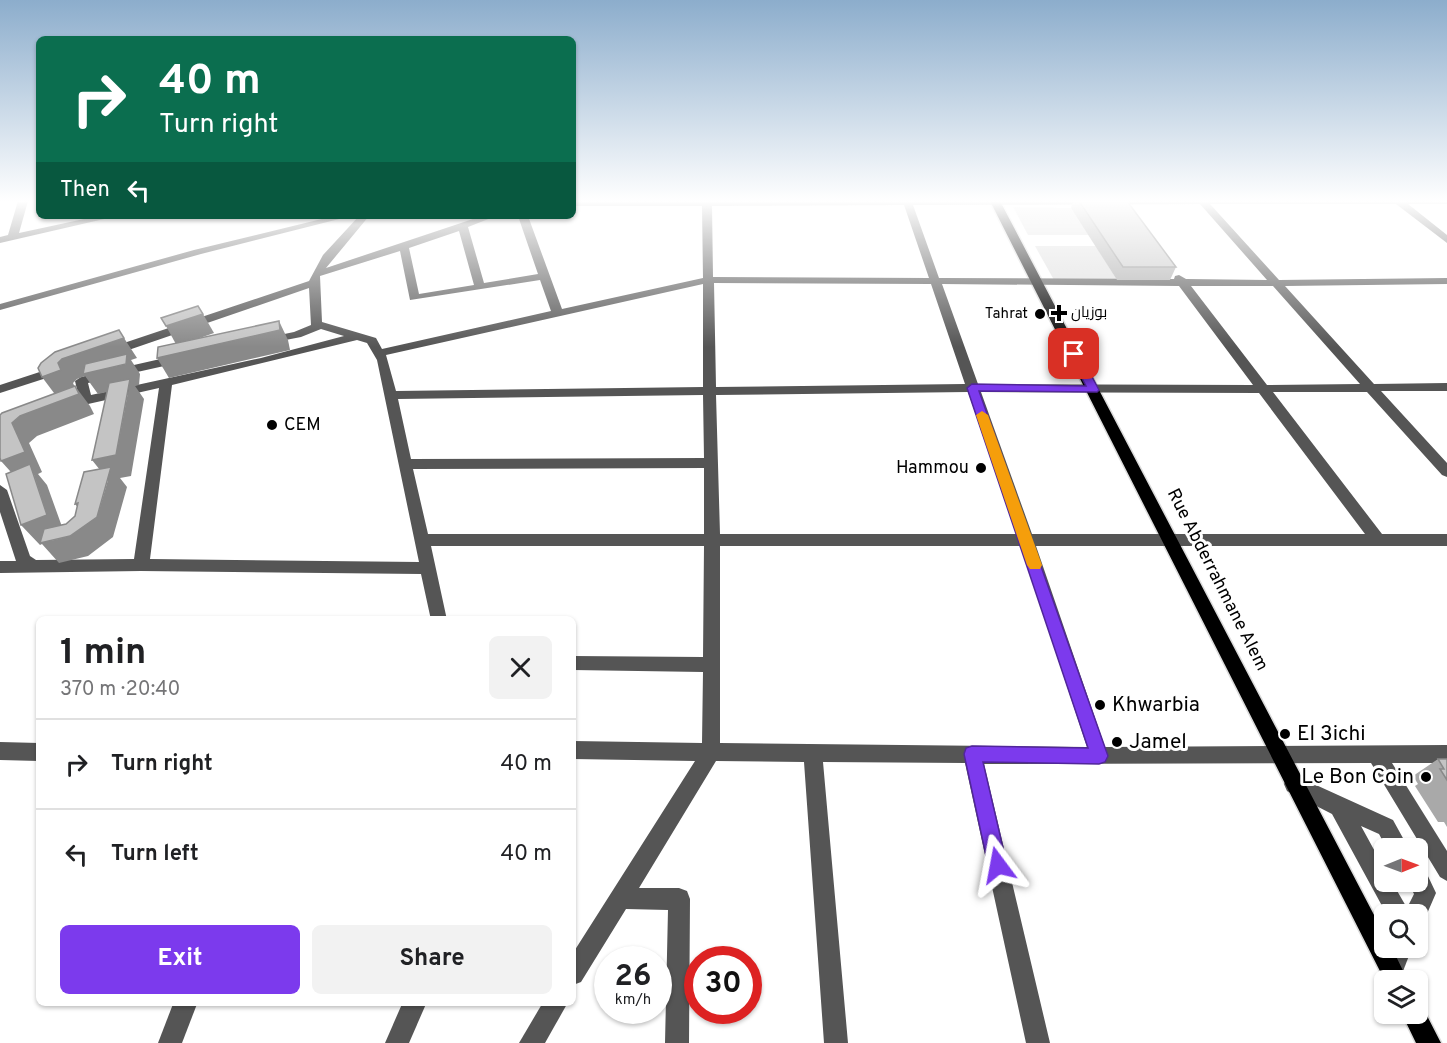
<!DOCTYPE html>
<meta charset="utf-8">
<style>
body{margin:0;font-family:Overpass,Cairo,sans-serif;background:#f2f2f2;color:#202124;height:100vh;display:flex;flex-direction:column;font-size:22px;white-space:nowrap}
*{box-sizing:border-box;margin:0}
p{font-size:20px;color:#757577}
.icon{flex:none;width:33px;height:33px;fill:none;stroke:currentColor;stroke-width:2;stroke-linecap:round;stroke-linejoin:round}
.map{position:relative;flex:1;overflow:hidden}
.drawer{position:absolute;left:36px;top:616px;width:540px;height:390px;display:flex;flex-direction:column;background:#fff;border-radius:9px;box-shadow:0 2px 4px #0004}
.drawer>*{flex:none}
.banner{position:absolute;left:36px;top:36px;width:540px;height:183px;border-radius:9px;box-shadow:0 2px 4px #0004;background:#0b6e4f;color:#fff;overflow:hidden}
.needle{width:39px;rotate:89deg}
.tools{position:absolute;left:1374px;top:838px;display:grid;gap:12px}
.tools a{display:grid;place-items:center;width:54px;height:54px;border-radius:9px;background:#fff;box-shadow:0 2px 4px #0004;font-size:30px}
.speed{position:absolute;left:594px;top:946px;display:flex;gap:12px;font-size:30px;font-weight:700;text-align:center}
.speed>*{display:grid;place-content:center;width:78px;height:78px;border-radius:50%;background:#fff;box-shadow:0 2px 4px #0004;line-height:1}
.speed small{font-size:15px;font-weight:400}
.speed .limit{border:9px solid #d22;background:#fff;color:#111}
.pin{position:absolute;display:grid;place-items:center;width:51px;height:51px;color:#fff;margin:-26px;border-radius:12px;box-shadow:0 3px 9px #0006}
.me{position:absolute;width:66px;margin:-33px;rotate:347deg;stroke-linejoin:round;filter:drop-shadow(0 0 4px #0008)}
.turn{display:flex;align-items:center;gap:21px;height:126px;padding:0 24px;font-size:27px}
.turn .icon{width:78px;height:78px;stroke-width:2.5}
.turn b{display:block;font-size:42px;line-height:51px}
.then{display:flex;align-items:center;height:57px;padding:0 24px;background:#0003;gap:12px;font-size:22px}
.round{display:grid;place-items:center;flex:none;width:63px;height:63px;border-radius:9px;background:#f2f2f2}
.overview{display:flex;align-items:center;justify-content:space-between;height:102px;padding:0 24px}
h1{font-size:36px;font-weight:700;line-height:45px}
.primary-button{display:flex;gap:12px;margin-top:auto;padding:12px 24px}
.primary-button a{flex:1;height:69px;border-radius:9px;background:#7c3aed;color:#fff;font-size:24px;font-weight:700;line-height:69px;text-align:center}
.primary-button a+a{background:#f2f2f2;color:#202124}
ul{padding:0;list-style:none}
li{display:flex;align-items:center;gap:18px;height:90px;padding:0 24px;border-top:2px solid #e0e0e0}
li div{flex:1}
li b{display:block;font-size:22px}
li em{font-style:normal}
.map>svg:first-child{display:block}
</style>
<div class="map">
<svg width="1447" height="1043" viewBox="0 0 1447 1043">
<rect width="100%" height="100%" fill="#fff"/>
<!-- green -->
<g fill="#dcdcdc">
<path d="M1013,207L1071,208L1089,235H1028Z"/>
<path d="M1035,246H1096L1117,280H1054Z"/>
</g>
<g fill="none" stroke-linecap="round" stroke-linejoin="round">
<!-- major casing -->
<g stroke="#dbdbdb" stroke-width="3">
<g id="major">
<path d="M990,201H1000L1384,934V948H1392L1408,981H1385Z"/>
<path d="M1418,1004L1422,1006L1441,1043H1416L1402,1014H1418Z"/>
</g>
</g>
<!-- minor -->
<g fill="#555" fill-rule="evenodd">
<path d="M18,201H28L19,233L98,216H117L0,243V237L8,235Z"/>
<path d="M573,201H1447V204H1408L1447,235V243L1396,204H1210L1279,280L1447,278V284L1285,286L1374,384L1447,383V391H1381L1447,463V477L1442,475L1367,392H1273L1382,534H1447V546H1036L1105,747L1447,745V763H1392L1447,851V881L1440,877L1371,763L984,764L1050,1043H1026L965,763L823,762L848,1043H824L804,762L716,761L639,888H679L687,891L690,899L689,1043H665L668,910L626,909L581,982L573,985V953L695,761L573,759V741L702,743L703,672L573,670V656L703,657L704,546H431L447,620H431L421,574L141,571L0,573V561H16L0,512V485L7,490L30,556L36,560L134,559L159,388L66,409L61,408L60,405L61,402L79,398L75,381L81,377L178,355L184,359L182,362L88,383L91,395L261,358L344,336L321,329L301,337L265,344V338L294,332L311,325L309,288L114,355L110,356L104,352L106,349L309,281L323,255L359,216H369L326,268L482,216H496L468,227L484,283L538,274L518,216H528L562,309L703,278L702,206H573ZM1200,204L1267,280L1186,279L1179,275L1175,276L1174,279L939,278L913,205ZM904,205L929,278L713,277L712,206ZM459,231L474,285L419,294L409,248ZM400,251L410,300L540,280L551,311L382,349L376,338L322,322L320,276ZM714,283L931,284L965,384L716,387ZM703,284V387L396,391L386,355ZM942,284L1179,286L1253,385L978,384ZM1191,286H1273L1360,384L1267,385ZM357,340L367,343L377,360L419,562L150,559L172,385ZM968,392L1017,534H720L716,395ZM981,392L1259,393L1365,534H1032ZM703,395L704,458L411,459L398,399ZM704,468V534H428L413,469ZM720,546H1021L1087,747L720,743Z"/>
<path d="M334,216H351L201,254L0,310V304L194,250Z"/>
<path d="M61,365L65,366L67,369L65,372L0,393V385Z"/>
<path d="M0,742L39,743V761L0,760Z"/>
<path d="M1294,775L1393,820L1409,849H1387L1379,834L1361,826L1384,868V882H1392L1407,908L1414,894L1408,882H1418V870L1426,872L1436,893L1423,923L1418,925V915H1387L1332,814L1287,791L1284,784L1287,777Z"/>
<path d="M1390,948H1412L1400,979L1395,981L1384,979L1381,971Z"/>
<path d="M173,1004H197L182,1043H158Z"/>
<path d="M402,1004H426L409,1043H385Z"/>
<path d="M542,1004H567L545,1043H519Z"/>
</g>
<!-- major -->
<use href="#major" fill="#000" fill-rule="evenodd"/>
</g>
<!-- wall -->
<g fill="#a9a9a9">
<path d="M1073,201H1127L1176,267L1170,280H1117L1071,208Z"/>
<path d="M1438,759H1447V827L1444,822H1438L1415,786L1418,784L1413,776Z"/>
</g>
<!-- shaded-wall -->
<g fill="#898989" fill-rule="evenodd">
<path d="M203,314L214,333L177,346L166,326Z"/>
<path d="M279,321L288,340L290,350L169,378L157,358Z"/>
<path d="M124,338L137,358L131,360L140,374L139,385L135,386L144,399L131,476L120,478L127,487L113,537L88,556L59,563L42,544L40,545L21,525L47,515L34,475L19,481L1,461L25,452L12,423L20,416L79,394L75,386L90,406L94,414L37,436L29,443L42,472L38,474L47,485L65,535L50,541L70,536L90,522L75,504L78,503L93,520L97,517L108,480L92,460L116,455L129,387L98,394L85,376L77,379L73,383L76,390L57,397L42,377L61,370L58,363L62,359ZM126,361V364L104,369Z"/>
</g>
<!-- building -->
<g fill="#c4c4c4" stroke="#898989" stroke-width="1.5">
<path d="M1079,201H1127L1176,267H1123Z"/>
<path d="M198,306L203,314L166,326L161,318Z"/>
<path d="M279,321L280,330L157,358L158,347Z"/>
<path d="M119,330L124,338L62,359L58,363L61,370L42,377L38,368L41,363L55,352Z"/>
<path d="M127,354L126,364L83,374L85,364Z"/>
<path d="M130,379L116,455L92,460L109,383Z"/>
<path d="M75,386L79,394L20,416L12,423L25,452L1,461L0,458V415L2,413Z"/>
<path d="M30,464L47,515L21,525L6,474Z"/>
<path d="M111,467L97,517L70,536L40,543L44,529L66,524L75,516L78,503L75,504L84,472Z"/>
<path d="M1438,759H1447V780L1440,769H1444Z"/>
</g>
<!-- sky -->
<linearGradient id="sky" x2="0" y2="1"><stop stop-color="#8cadcc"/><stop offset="0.58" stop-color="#fff"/><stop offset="1" stop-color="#fff" stop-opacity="0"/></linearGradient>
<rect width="1447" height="347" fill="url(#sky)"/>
<!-- route -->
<path fill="#7c3aed" stroke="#51269a" stroke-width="1.5" d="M1074,350L1080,354L1099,390L1097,392L979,391L1108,756L1105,762L1099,764L983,762L1007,865L1005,872L998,874L991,872L988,865L964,754L966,748L972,746L1088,748L967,388L972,384L1086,386L1069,354Z"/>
<!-- slow -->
<path fill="#f59e0b" d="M982,411L988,415L1042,565L1040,569H1030L1027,565L976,415Z"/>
<!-- markers -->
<g fill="#000" stroke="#fff" stroke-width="2">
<path d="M1056 304h6v6h6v6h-6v6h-6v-6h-6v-6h6z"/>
<circle cx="1040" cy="314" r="6"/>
<circle cx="272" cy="425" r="6"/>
<circle cx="981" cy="468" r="6"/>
<circle cx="1100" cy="705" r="6"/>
<circle cx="1285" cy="734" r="6"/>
<circle cx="1117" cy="742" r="6"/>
<circle cx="1426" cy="777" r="6"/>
</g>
<g text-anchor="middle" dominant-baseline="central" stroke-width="6" stroke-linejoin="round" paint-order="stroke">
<!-- far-poi labels -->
<g font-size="15" fill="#000" stroke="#fff" text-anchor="start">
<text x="1071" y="313">بوزيان</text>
<text x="1028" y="314" text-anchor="end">Tahrat</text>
</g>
<!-- poi labels -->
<g font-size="18" fill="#000" stroke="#fff" text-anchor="start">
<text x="284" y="425">CEM</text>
<text x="969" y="468" text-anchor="end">Hammou</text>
</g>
<!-- street labels -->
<g font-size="18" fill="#000" stroke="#fff">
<text transform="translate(1217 580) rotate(63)">Rue Abderrahmane Alem</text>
</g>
<!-- near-poi labels -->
<g font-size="21" fill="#000" stroke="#fff" text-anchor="start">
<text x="1112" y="705">Khwarbia</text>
<text x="1297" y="734">El 3ichi</text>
<text x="1129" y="742">Jamel</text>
<text x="1414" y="777" text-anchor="end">Le Bon Coin</text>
</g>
</g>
</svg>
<div class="tools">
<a><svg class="needle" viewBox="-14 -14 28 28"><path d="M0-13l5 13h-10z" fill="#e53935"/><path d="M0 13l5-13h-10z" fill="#757577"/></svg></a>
<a><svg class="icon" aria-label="search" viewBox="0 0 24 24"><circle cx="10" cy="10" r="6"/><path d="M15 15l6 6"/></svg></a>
<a><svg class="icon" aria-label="layers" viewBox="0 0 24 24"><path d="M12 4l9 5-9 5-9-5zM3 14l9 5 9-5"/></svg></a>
</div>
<div class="speed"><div>26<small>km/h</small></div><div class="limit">30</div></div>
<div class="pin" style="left:1074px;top:354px;background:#d93025"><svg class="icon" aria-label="arrive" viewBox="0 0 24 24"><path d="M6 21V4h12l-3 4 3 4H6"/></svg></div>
<svg class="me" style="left:998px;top:865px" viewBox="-20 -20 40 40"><path d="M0-17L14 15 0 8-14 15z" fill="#7c3aed" stroke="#fff" stroke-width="4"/></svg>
<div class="banner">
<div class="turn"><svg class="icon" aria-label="right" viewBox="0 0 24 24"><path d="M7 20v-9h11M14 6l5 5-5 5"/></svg><div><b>40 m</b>Turn right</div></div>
<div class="then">Then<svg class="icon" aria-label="left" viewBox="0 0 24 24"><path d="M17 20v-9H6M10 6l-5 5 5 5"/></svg></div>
</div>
<section class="drawer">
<div class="overview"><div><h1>1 min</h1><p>370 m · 20:40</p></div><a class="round"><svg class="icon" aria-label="close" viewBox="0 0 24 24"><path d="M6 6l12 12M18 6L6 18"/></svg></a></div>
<ul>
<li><svg class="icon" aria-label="right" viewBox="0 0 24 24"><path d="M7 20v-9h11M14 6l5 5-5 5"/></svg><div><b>Turn right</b></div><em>40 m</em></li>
<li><svg class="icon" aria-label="left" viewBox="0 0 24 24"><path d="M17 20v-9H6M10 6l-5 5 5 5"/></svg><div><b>Turn left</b></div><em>40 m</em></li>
</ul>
<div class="primary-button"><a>Exit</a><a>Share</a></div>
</section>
</div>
